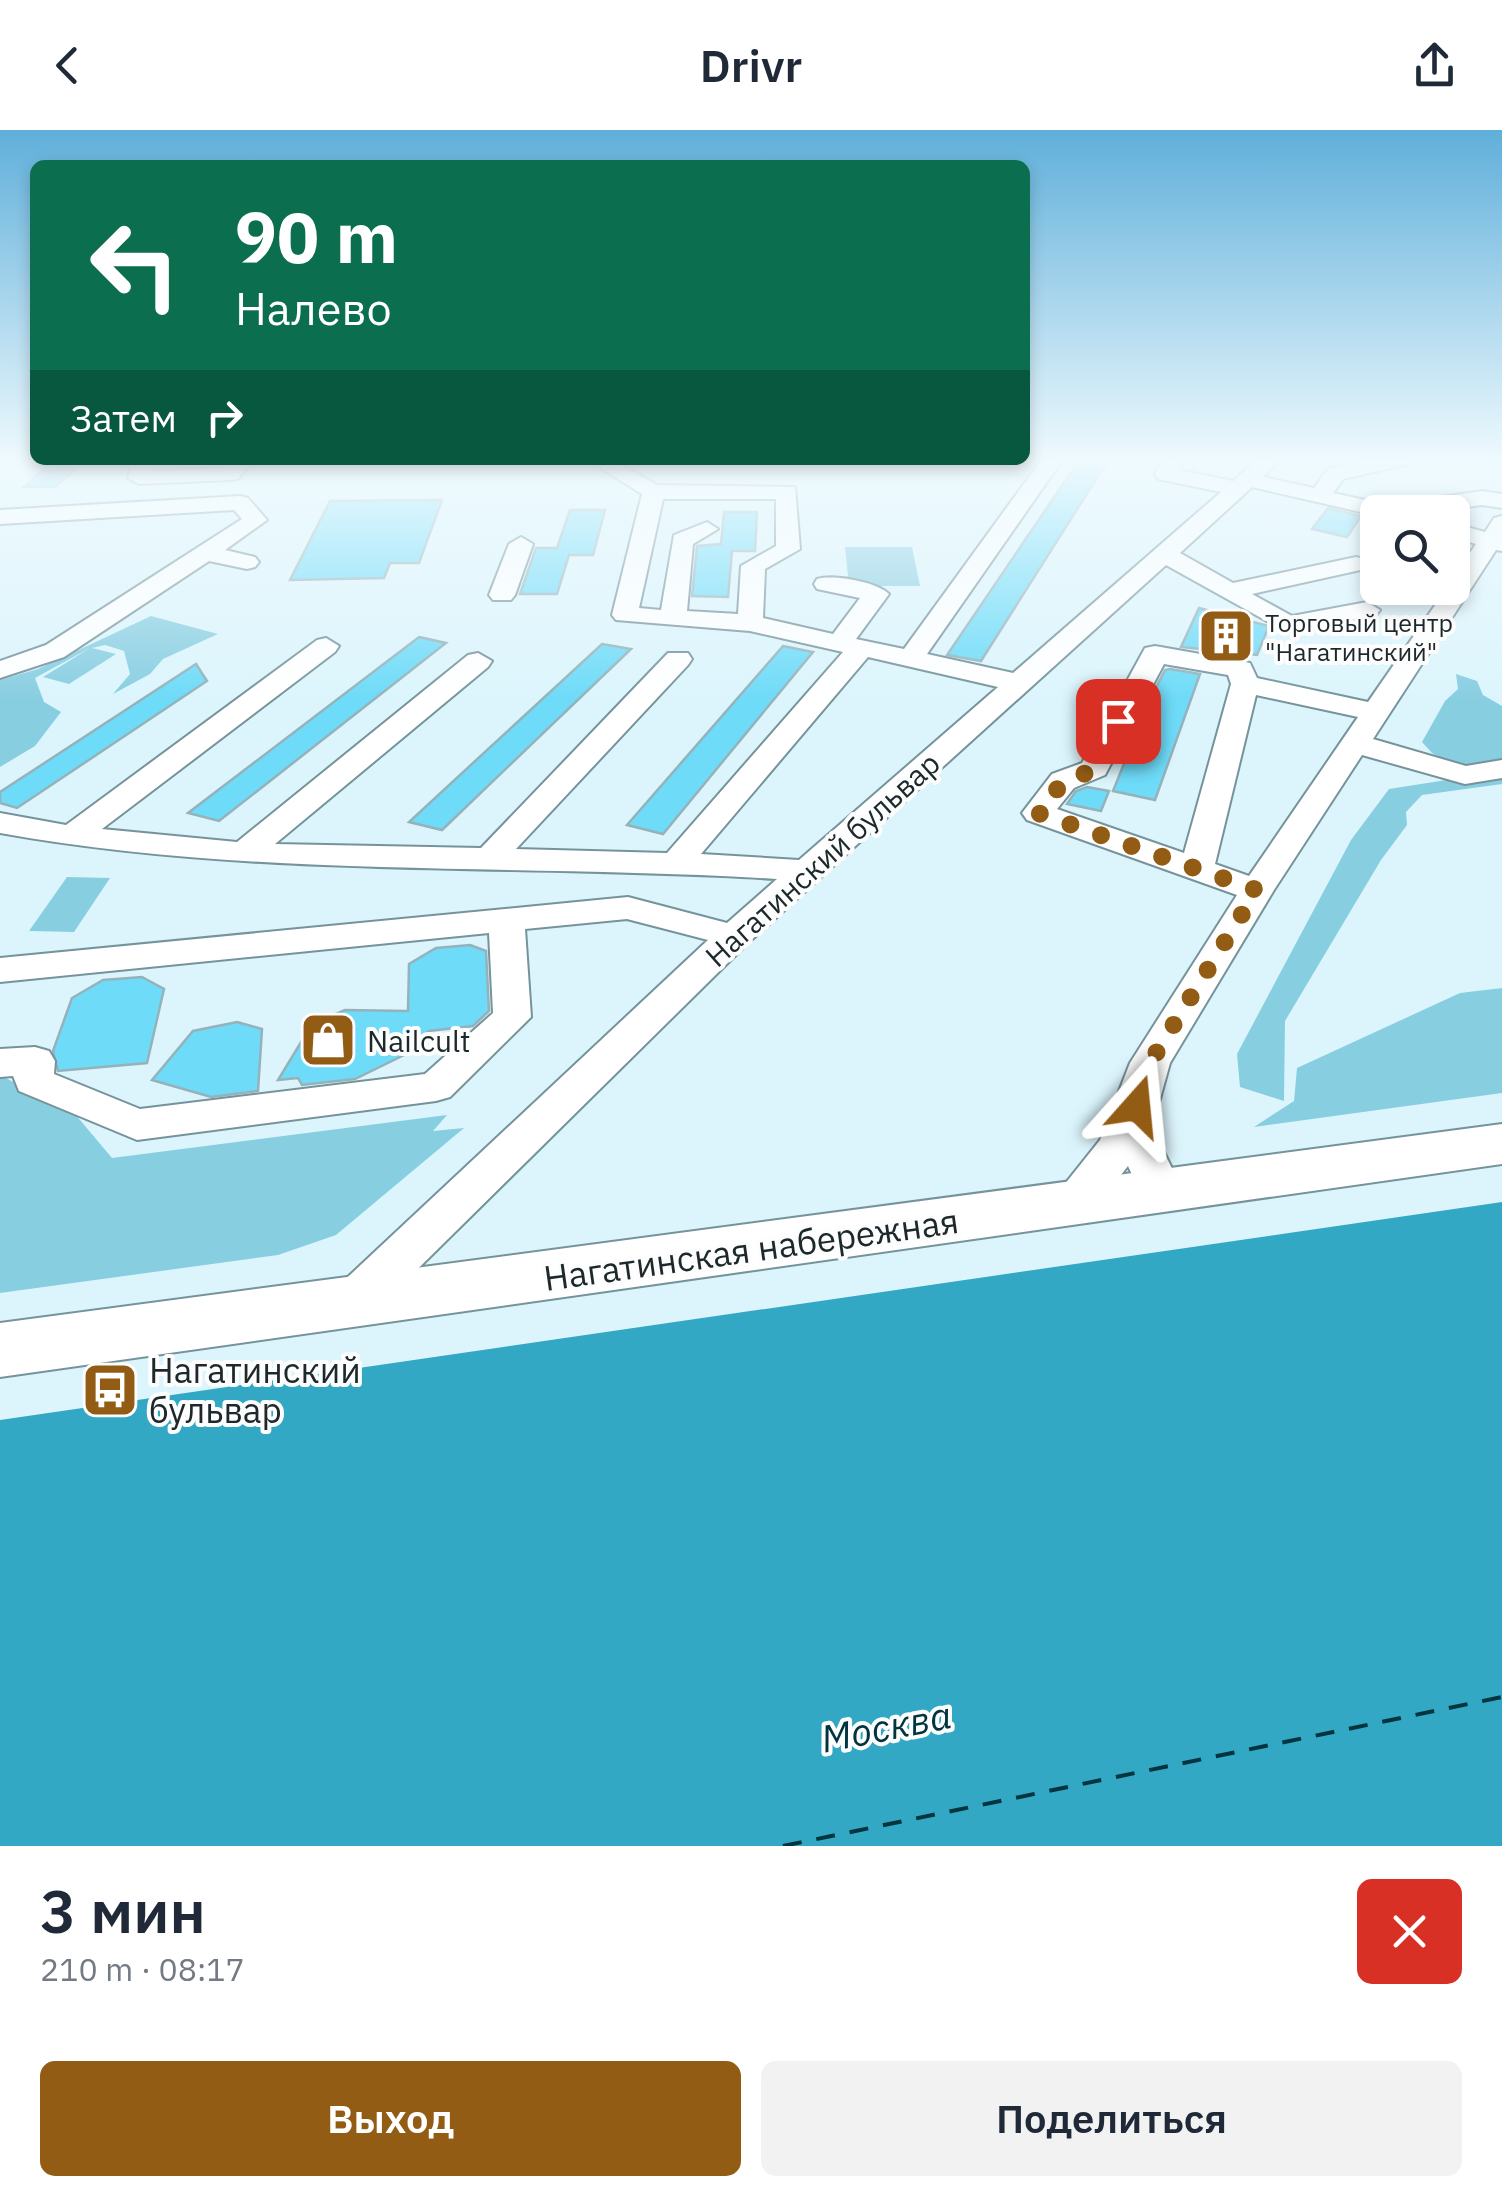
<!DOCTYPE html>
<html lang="ru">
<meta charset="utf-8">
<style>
body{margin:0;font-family:"IBM Plex Sans",sans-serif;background:#f2f2f3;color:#1f2937;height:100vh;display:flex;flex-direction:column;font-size:38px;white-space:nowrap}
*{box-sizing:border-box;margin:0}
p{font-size:32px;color:#747a83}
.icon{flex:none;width:55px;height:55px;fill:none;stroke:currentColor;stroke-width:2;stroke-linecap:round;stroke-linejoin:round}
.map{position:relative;height:1716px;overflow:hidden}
.details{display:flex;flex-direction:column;background:#fff;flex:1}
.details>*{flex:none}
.guide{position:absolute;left:30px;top:30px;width:1000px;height:305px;border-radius:15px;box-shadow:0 5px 15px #0003;background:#0b6e4f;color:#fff;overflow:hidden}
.tools{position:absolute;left:1360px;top:365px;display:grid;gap:20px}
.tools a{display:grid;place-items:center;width:110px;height:110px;border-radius:15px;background:#fff;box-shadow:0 5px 15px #0003;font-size:50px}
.pin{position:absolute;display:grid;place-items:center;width:85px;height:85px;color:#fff;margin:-42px;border-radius:20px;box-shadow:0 5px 15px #0006}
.me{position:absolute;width:110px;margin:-55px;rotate:18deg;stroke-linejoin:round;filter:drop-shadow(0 0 8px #0008)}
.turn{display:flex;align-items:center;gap:35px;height:210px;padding:0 40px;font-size:45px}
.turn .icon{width:130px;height:130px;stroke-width:2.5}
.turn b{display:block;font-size:70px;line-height:85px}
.then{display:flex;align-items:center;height:95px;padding:0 40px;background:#0003;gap:20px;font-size:38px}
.round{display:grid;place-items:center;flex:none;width:105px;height:105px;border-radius:15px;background:#f2f2f3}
.head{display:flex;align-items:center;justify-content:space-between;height:170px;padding:0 40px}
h1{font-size:60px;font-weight:600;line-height:75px}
.action{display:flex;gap:20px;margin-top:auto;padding:20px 40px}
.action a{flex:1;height:115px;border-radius:15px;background:#935c14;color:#fff;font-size:40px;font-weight:600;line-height:115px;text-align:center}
.action a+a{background:#f2f2f3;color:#1f2937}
header{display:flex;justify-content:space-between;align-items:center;height:130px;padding:0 40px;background:#fff;font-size:45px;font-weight:600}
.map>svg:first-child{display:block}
</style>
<header><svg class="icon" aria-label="back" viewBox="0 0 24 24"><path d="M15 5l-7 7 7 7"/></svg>Drivr<svg class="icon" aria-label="share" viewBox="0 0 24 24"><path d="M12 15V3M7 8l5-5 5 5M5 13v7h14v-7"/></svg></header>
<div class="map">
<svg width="1502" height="1716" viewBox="0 0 1502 1716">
<rect width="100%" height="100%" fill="#dcf5fc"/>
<!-- green -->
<g fill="#88cee1">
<path d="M845,417H912L920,456H849Z"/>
<path d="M151,486L218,504L163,529L150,544L113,564L130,544L124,521L105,515L92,518L116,524L69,554L43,547L90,518L35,548L44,572L61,582L35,616L0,637V550L38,539Z"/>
<path d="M1456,544L1477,551L1483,565L1502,576V654L1422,665L1406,682L1407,695L1381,730L1285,891L1284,971L1240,957L1237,924L1351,710L1389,659L1472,646L1432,623L1422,612L1445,571L1458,559Z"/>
<path d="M67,747L110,748L74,802L29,801Z"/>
<path d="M1502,858V963L1254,997L1294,971L1297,938L1460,863Z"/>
<path d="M0,945L75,984L112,1028L447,985L433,1001L464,998L336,1105L278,1125L0,1163Z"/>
</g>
<!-- water -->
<path fill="#33a8c4" d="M1502,1072V1716H0V1290Z"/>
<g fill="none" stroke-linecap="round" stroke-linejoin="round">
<!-- ferry -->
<path stroke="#003540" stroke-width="4" stroke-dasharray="19 15" stroke-linecap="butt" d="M783,1716L1502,1567"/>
</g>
<!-- building -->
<g fill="#6edbf8" stroke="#95b2bb" stroke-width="2.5">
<path d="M1080,329H1109L981,531L947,525Z"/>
<path d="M48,335L79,336L55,357H24Z"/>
<path d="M442,370L419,433H390L384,448L290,450L330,371Z"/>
<path d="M1328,378L1361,386L1347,407L1312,399Z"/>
<path d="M570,380H605L593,425H569L557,464H520L536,418H557Z"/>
<path d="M724,382H757L755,421H732L728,467L692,466L697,416L721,414Z"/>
<path d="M1199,478L1269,496L1257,525L1181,517Z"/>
<path d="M419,507L446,513L219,691L188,683Z"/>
<path d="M602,514L631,519L442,700L409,692Z"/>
<path d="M783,516L813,522L663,704L627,695Z"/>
<path d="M196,534L207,551L17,678L0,673V662Z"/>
<path d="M1170,539L1200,544L1155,670L1113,661L1150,569L1165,540Z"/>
<path d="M1087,657L1109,661L1101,681L1067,674L1076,661Z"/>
<path d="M470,815L486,821L489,881L473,896L429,901L404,925L355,949L302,955L298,948L278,950L312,894L345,880L408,881L409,834L436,818Z"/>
<path d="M142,847L164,859L147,933L58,941L53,921L72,868L103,850Z"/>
<path d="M237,892L262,899L258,961L211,967L152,950L193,901Z"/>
</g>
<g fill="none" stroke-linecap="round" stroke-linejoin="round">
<!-- minor casing -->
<g stroke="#76939b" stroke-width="4">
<g id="minor">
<path d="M1042,329H1063L927,524L1013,543L1221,362L1158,349L1155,344L1163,329H1184L1179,340L1233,351L1258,329H1281L1263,347L1314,358L1328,339L1374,329H1416L1413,333L1343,349L1333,363L1388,375L1482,361L1502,364V378L1482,375L1429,382H1378V386L1252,357L1180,423L1233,453L1356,427L1365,429L1368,434L1365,439L1252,464L1292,486L1367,472L1380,480L1376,485L1288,503L1166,435L747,814L369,1187L352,1193L335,1187L328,1173L335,1159L708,810L627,789L525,799L531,887L450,967L436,971L137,1010L19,961L13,946L0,947V919L35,917L49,921L55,931L54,944L140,979L425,944L493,883L489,803L0,852V828L628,767L727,793L777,749C518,733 256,749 0,703V683L66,695L317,510L326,508L339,516L335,522L102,699L237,712L468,525L478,523L492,531L488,537L275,714L481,718L668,523H688L692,529L688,535L516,719L667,723L843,522L750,501L616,490L612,485L642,364L588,330H613L657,355L795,357L800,419L765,439L763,488L833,504L860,468L817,459L814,454L817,449C834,444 877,452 889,464L856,509L904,519ZM663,369H776V416L741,436L738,484L687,481L693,414L718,399L707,392L674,405L661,480L639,478ZM868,527L998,557L799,730L701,724Z"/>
<path d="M132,330H152L151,341L224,338L231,330H253L238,349L230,350L139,354L128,348Z"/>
<path d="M240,366L248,368L267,390L225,420L255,427L259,432L255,437L247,439L209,431L64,527L0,548V531L46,515L242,389L234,380L0,394V380Z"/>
<path d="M1502,386V421L1496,420L1373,609L1466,636L1502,630V648L1465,654L1362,625L1274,760L1170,933L1158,976L1161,1016L1183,1061L1177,1073L1161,1078L1145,1073L1128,1036C1107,1061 1092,1098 1055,1086L1049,1074L1100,1010L1130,933L1237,765L1027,690L1022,683L1052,644L1082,633L1145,518L1155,516L1240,531L1250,533L1257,548L1368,572L1447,458H1452V449L1476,414L1452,407V393L1485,402L1494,388ZM1164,534L1228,545L1231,554L1184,723L1057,679L1074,658L1105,645ZM1256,565L1358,587L1249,746L1215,734Z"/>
<path d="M521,407L533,414L515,465L511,470H493L489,465L509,414Z"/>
</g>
</g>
<!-- major casing -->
<g stroke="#76939b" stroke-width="4">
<path id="major" d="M1502,994V1034L0,1247V1193Z"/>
</g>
<!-- minor -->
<use href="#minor" fill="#fff" fill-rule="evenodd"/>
<!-- major -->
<use href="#major" fill="#fff" fill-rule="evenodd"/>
</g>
<!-- sky -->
<linearGradient id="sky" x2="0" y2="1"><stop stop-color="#5fafda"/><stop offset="0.58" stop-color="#effafe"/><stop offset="1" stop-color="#effafe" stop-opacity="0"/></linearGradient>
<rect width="1502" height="570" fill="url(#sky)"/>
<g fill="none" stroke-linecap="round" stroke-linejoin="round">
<!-- route -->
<path stroke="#935c14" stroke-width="18" stroke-dasharray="0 32.4" d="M1118,591L1094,640L1063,652L1038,683L1257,760L1150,933L1137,976"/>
</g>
<!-- icons -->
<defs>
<g id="building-square" transform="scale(2.875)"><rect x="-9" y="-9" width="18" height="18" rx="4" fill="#935c14" stroke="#fdfdfd"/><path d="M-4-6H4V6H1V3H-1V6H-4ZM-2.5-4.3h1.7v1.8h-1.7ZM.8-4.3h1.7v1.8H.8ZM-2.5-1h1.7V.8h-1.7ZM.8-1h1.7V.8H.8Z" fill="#fff"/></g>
<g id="shop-square" transform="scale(2.875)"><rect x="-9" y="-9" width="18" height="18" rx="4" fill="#935c14" stroke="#fdfdfd"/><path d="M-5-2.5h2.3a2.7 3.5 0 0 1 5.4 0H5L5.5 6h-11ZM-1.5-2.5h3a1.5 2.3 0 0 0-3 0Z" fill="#fff"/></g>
<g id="bus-square" transform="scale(2.875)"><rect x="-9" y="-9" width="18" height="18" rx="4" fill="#935c14" stroke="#fdfdfd"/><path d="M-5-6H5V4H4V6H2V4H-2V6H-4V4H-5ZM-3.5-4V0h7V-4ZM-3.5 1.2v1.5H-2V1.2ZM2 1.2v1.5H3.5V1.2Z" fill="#fff"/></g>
</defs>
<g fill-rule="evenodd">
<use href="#building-square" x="1226" y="506"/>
<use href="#shop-square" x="328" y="910"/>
<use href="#bus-square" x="110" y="1260"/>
</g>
<g text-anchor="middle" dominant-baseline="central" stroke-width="8" stroke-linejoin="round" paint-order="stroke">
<!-- far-poi labels -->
<g font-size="25" fill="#1c282b" stroke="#fdfdfd" text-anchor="start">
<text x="1265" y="492">Торговый центр<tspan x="1265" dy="29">"Нагатинский"</tspan></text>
</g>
<!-- street labels -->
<g font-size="30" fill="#1c282b" stroke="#fdfdfd">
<text transform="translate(822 729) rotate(-42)">Нагатинский бульвар</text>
</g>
<!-- poi labels -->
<g font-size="30" fill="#1c282b" stroke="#fdfdfd" text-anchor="start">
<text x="367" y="910">Nailcult</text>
</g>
<!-- near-street labels -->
<g font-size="35" fill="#1c282b" stroke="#fdfdfd">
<text transform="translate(751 1119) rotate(-8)">Нагатинская набережная</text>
</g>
<!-- near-poi labels -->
<g font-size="35" fill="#1c282b" stroke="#fdfdfd" text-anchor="start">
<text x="149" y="1240">Нагатинский<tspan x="149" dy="40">бульвар</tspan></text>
</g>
<!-- near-water labels -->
<g font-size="38" font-style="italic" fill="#003540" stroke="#fdfdfd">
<text transform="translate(886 1596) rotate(-11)">Москва</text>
</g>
</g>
</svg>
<div class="tools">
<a><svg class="icon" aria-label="search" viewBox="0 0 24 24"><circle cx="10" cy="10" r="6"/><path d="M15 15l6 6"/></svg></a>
</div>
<div class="pin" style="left:1118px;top:591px;background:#d93025"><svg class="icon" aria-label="arrive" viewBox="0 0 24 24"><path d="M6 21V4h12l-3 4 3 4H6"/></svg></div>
<svg class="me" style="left:1137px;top:976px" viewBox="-20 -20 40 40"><path d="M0-17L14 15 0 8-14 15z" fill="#935c14" stroke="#fff" stroke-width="4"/></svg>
<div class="guide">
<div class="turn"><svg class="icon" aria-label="left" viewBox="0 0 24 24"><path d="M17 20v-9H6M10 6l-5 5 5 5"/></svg><div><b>90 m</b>Налево</div></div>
<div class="then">Затем<svg class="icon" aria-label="right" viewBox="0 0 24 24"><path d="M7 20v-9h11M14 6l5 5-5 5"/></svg></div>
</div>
</div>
<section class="details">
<div class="head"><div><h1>3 мин</h1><p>210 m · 08:17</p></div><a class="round" style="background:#d93025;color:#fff"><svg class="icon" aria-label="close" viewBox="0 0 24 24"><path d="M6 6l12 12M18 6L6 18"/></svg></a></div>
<div class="action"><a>Выход</a><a>Поделиться</a></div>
</section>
